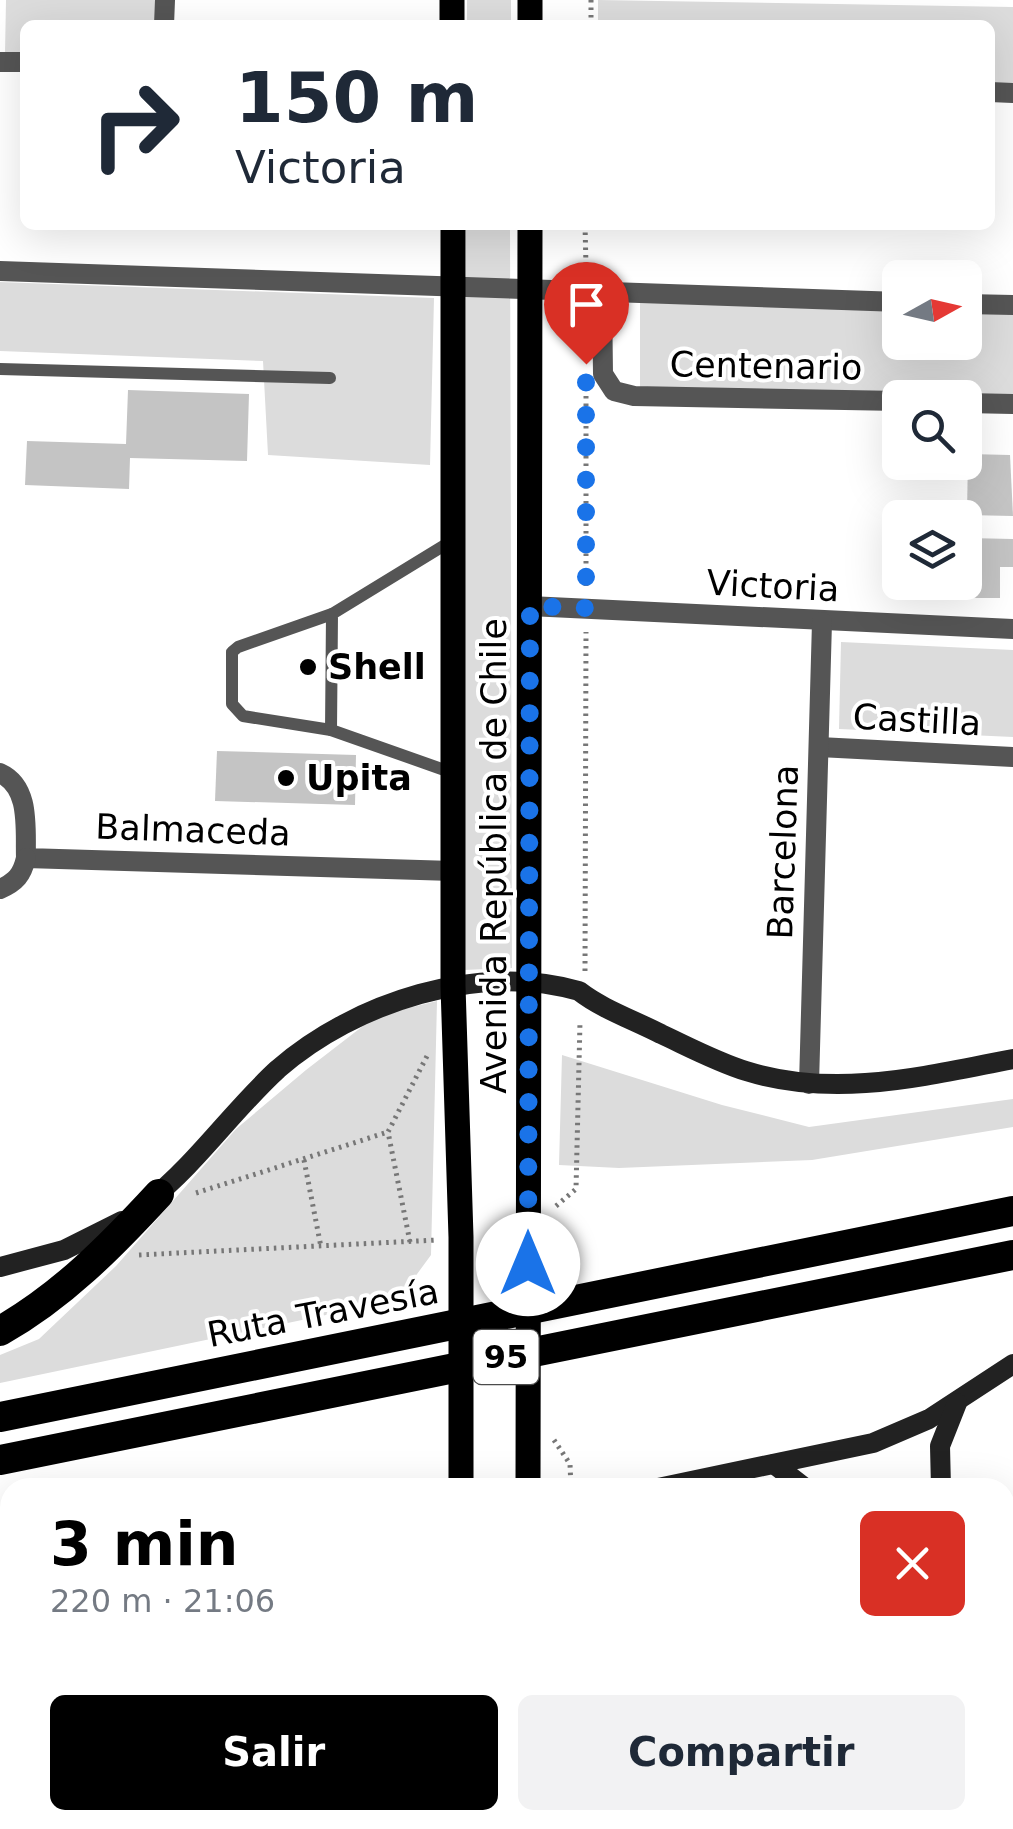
<!DOCTYPE html>
<html lang="es">
<meta charset="utf-8">
<style>
body{margin:0;font-family:"DejaVu Sans",sans-serif;background:#f2f2f3;color:#1f2937;height:100vh;display:flex;flex-direction:column;font-size:38px;white-space:nowrap}
*{box-sizing:border-box;margin:0}
p{font-size:32px;color:#747a83}
.icon{flex:none;width:55px;height:55px;fill:none;stroke:currentColor;stroke-width:2;stroke-linecap:round;stroke-linejoin:round}
.map{position:relative;flex:1;overflow:hidden}
.panel{position:absolute;left:0px;top:1478px;width:1015px;height:352px;display:flex;flex-direction:column;background:#fff;border-radius:30px 30px 0 0;box-shadow:0 10px 40px #0002}
.panel>*{flex:none}
.guide{position:absolute;left:20px;top:20px;width:975px;height:210px;border-radius:15px;box-shadow:0 10px 40px #0002;background:#fff;color:#1f2937;overflow:hidden}
.needle{width:65px;rotate:82deg}
.controls{position:absolute;left:882px;top:260px;display:grid;gap:20px}
.controls a{display:grid;place-items:center;width:100px;height:100px;border-radius:15px;background:#fff;box-shadow:0 10px 40px #0002;font-size:50px}
.pin{position:absolute;display:grid;place-items:center;width:85px;height:85px;color:#fff;margin:-102px -42px;border-radius:50% 50% 50% 0;rotate:-45deg;box-shadow:0 0 10px #0007}
.pin .icon{rotate:45deg}
.me{position:absolute;width:110px;margin:-55px;rotate:0deg;stroke-linejoin:round;filter:drop-shadow(0 0 8px #0008)}
.turn{display:flex;align-items:center;gap:35px;height:210px;padding:0 50px;font-size:45px}
.turn .icon{width:130px;height:130px;stroke-width:2.5}
.turn b{display:block;font-size:70px;line-height:85px}
.round{display:grid;place-items:center;flex:none;width:105px;height:105px;border-radius:15px;background:#f2f2f3}
.summary{display:flex;align-items:center;justify-content:space-between;height:170px;padding:0 50px}
h1{font-size:60px;font-weight:700;line-height:75px;color:#000}
.cta{display:flex;gap:20px;margin-top:auto;padding:20px 50px}
.cta a{flex:1;height:115px;border-radius:15px;background:#000;color:#fff;font-size:40px;font-weight:700;line-height:115px;text-align:center}
.cta a+a{background:#f2f2f3;color:#1f2937}
.map>svg:first-child{display:block}
</style>
<div class="map">
<svg width="1013" height="1829" viewBox="0 0 1013 1829">
<rect width="100%" height="100%" fill="#fff"/>
<!-- green -->
<g fill="#dcdcdc">
<path d="M6,0H159L158,25H25V54L5,53Z"/>
<rect x="467" y="0" width="44" height="25"/>
<path d="M598,0L1013,7V85H990V25H598Z"/>
<path d="M466,225H510L512,968L464,970Z"/>
<path d="M0,282L434,298L430,465L268,455L263,361L0,351Z"/>
<path d="M640,300L900,308V342H965V310L1013,311V397L640,390Z"/>
<path d="M841,642L1013,650V737L839,729Z"/>
<path d="M437,1001L431,1255L398,1300L0,1383V1355L39,1339L116,1266L236,1129L306,1070L376,1016Z"/>
<path d="M562,1055L722,1105L809,1127L1013,1099V1127L812,1160L619,1168L559,1165Z"/>
</g>
<!-- building -->
<g fill="#c4c4c4">
<path d="M128,390L249,394L247,461L130,458L129,489L25,485L27,441L126,444Z"/>
<path d="M968,454L1010,455L1013,516L967,515Z"/>
<path d="M967,538L1013,539V567H1000V598H966Z"/>
<path d="M217,751L356,755L355,805L215,801Z"/>
<path d="M1013,1819V1829H971V1827Z"/>
</g>
<g fill="none" stroke-linecap="round" stroke-linejoin="round">
<!-- path -->
<g stroke="#777" stroke-width="5" stroke-dasharray="2.5 5" stroke-linecap="butt">
<path d="M591,0V25"/>
<path d="M585,225L586,266"/>
<path d="M586,586V392"/>
<path d="M585,971L586,632"/>
<path d="M304,1160L321,1247"/>
<path d="M196,1193L388,1132"/>
<path d="M556,1206L576,1189L580,1022"/>
<path d="M410,1242L388,1132L427,1056"/>
<path d="M139,1255L438,1240"/>
<path d="M554,1440L570,1464L571,1488"/>
<path d="M585,1829V1820"/>
</g>
<!-- lane -->
<g stroke="#555" stroke-width="12">
<path d="M0,369L330,378"/>
<path d="M331,730L243,716L232,704V652L238,647L332,614"/>
<path d="M453,773L331,730L332,614L453,540"/>
<path d="M1005,1666H1013"/>
<path d="M1005,1710L1013,1709"/>
<path d="M1005,1784L1013,1783"/>
<path d="M640,1829V1820"/>
<path d="M764,1829L813,1820"/>
</g>
<!-- street -->
<g stroke="#555" stroke-width="20">
<path d="M164,25L165,0"/>
<path d="M0,62H25"/>
<path d="M990,92L1013,93"/>
<path d="M0,271L900,302"/>
<path d="M602,293L603,374L614,391L634,396L900,401"/>
<path d="M965,304L1013,305"/>
<path d="M965,403L1013,404"/>
<path d="M529,606L1013,629"/>
<path d="M819,747L1013,757"/>
<path d="M0,773C31,787 25,829 26,858L453,871"/>
<path d="M0,889C16,882 22,875 26,858"/>
<path d="M809,1084L822,622"/>
</g>
<!-- secondary -->
<g stroke="#222" stroke-width="20">
<path d="M149,1201C197,1163 233,1110 278,1069C355,1002 479,962 579,991C602,1009 634,1020 661,1034C689,1047 717,1062 746,1071C836,1099 924,1076 1013,1059"/>
<path d="M0,1267L64,1250L122,1221"/>
<path d="M774,1464L805,1488"/>
<path d="M658,1488L873,1443L929,1419L1013,1364"/>
<path d="M941,1488L940,1446L957,1403"/>
<path d="M1005,1557L1013,1558"/>
<path d="M1005,1593L1013,1595"/>
</g>
<!-- primary -->
<g stroke="#000" stroke-width="25">
<path d="M452,0V25"/>
<path d="M530,25V0"/>
<path d="M453,225V986L461,1237V1488"/>
<path d="M528,1488L530,225"/>
<path d="M455,1829V1820"/>
<path d="M539,1829V1820"/>
</g>
<!-- highway -->
<g stroke="#000" stroke-width="30">
<path d="M0,1331C62,1296 111,1246 159,1194"/>
<path d="M0,1417L1013,1211"/>
<path d="M0,1460L1013,1255"/>
<path d="M0,1546H10"/>
</g>
</g>
<g fill="none" stroke-linecap="round" stroke-linejoin="round">
<!-- route -->
<path stroke="#1a73e8" stroke-width="18" stroke-dasharray="0 32.4" d="M528,1264L530,606L586,608V364"/>
</g>
<!-- markers -->
<g fill="#000" stroke="#fff" stroke-width="4">
<circle cx="308" cy="667" r="10"/>
<circle cx="286" cy="778" r="10"/>
</g>
<g text-anchor="middle" dominant-baseline="central" stroke-width="8" stroke-linejoin="round" paint-order="stroke">
<!-- shield labels -->
<rect fill="#fff" stroke="#4c4c4c" stroke-width="2.5" x="473.5" y="1330" width="65" height="54" rx="8"/>
<g font-size="32" font-weight="bold" fill="#000">
<text x="506" y="1357">95</text>
</g>
<!-- street labels -->
<g font-size="35" fill="#000" stroke="#fff">
<text transform="translate(766 366) rotate(1)">Centenario</text>
<text transform="translate(773 586) rotate(3)">Victoria</text>
<text transform="translate(917 720) rotate(3)">Castilla</text>
<text transform="translate(193 830) rotate(2)">Balmaceda</text>
<text transform="translate(783 852) rotate(-88)">Barcelona</text>
<text transform="translate(494 856) rotate(-90)">Avenida República de Chile</text>
<text transform="translate(323 1313) rotate(-11)">Ruta Travesía</text>
</g>
<!-- poi labels -->
<g font-size="35" font-weight="bold" fill="#000" stroke="#fff" text-anchor="start">
<text x="328" y="667">Shell</text>
<text x="306" y="778">Upita</text>
</g>
</g>
</svg>
<div class="controls">
<a><svg class="needle" viewBox="-14 -14 28 28"><path d="M0-13l5 13h-10z" fill="#e53935"/><path d="M0 13l5-13h-10z" fill="#747a83"/></svg></a>
<a><svg class="icon" aria-label="search" viewBox="0 0 24 24"><circle cx="10" cy="10" r="6"/><path d="M15 15l6 6"/></svg></a>
<a><svg class="icon" aria-label="layers" viewBox="0 0 24 24"><path d="M12 4l9 5-9 5-9-5zM3 14l9 5 9-5"/></svg></a>
</div>
<div class="pin" style="left:586px;top:364px;background:#d93025"><svg class="icon" aria-label="arrive" viewBox="0 0 24 24"><path d="M6 21V4h12l-3 4 3 4H6"/></svg></div>
<svg class="me" style="left:528px;top:1264px" viewBox="-20 -20 40 40"><circle r="19" fill="#fff"/><path d="M0-13L10 11 0 6-10 11z" fill="#1a73e8"/></svg>
<div class="guide">
<div class="turn"><svg class="icon" aria-label="right" viewBox="0 0 24 24"><path d="M7 20v-9h11M14 6l5 5-5 5"/></svg><div><b>150 m</b>Victoria</div></div>
</div>
<section class="panel">
<div class="summary"><div><h1>3 min</h1><p>220 m · 21:06</p></div><a class="round" style="background:#d93025;color:#fff"><svg class="icon" aria-label="close" viewBox="0 0 24 24"><path d="M6 6l12 12M18 6L6 18"/></svg></a></div>
<div class="cta"><a>Salir</a><a>Compartir</a></div>
</section>
</div>
